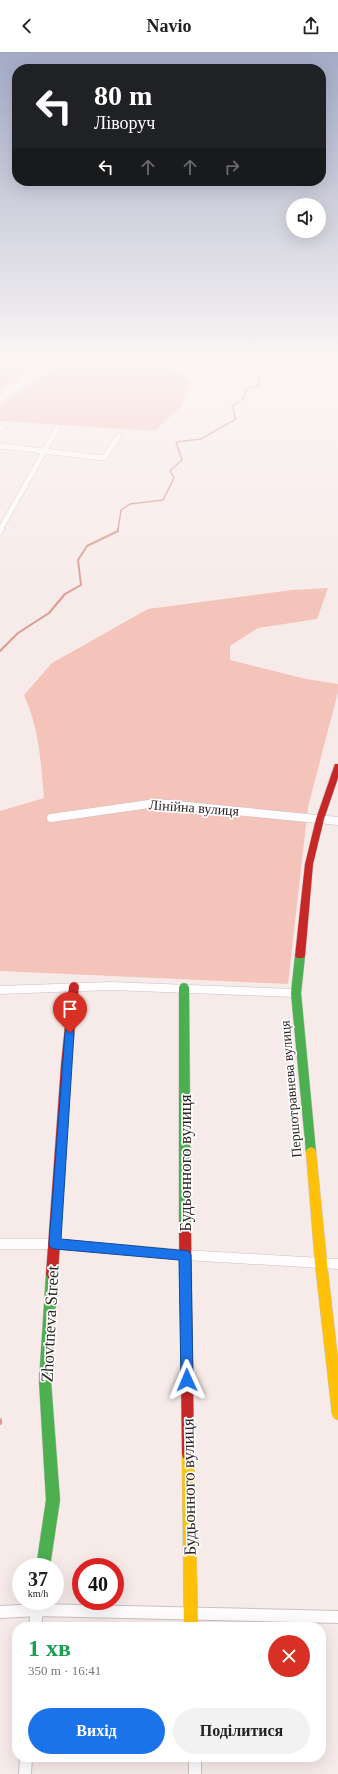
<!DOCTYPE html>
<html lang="uk">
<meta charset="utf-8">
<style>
body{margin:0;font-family:"Times New Roman",serif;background:#f2f2f2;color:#222;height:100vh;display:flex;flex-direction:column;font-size:15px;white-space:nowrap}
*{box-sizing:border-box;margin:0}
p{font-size:13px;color:#767676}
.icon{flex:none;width:22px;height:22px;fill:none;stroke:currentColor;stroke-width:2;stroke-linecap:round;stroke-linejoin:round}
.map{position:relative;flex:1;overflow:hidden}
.details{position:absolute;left:12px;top:1570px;width:314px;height:140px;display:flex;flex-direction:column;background:#fff;border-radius:16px;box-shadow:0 4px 16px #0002}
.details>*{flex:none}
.top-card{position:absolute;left:12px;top:12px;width:314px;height:122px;border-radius:16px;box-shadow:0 4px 16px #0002;background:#202124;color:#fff;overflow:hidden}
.controls{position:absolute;left:286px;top:146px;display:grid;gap:8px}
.controls a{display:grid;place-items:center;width:40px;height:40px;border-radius:50%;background:#fff;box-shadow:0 4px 16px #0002;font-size:20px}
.speed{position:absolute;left:12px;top:1506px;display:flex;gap:8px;font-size:20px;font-weight:700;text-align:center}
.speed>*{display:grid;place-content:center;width:52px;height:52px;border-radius:50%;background:#fff;box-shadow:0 4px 16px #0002;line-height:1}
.speed small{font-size:10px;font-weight:400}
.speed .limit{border:6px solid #d22;background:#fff;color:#111}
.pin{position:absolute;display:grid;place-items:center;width:34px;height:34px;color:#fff;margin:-41px -17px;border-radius:50% 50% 50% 0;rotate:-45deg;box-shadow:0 0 4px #0007}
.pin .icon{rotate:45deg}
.me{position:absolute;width:44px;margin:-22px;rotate:359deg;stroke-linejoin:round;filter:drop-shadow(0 0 3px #0008)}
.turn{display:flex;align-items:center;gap:14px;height:84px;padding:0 16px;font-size:18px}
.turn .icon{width:52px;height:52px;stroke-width:2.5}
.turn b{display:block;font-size:28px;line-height:34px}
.lanes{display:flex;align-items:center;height:38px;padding:0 16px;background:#0003;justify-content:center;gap:20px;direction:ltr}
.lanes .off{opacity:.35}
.round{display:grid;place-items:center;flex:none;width:42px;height:42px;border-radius:21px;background:#f2f2f2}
.headline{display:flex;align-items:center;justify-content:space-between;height:68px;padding:0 16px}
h1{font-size:24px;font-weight:700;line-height:30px;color:#1e9e55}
.primary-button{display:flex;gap:8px;margin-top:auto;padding:8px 16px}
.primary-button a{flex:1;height:46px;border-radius:24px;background:#1a73e8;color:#fff;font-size:16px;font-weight:700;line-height:46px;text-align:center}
.primary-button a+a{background:#f2f2f2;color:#222}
header{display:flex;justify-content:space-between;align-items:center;height:52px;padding:0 16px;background:#fff;font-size:18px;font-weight:700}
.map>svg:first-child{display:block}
</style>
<header><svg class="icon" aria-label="back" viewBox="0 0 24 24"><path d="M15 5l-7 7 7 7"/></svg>Navio<svg class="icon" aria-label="share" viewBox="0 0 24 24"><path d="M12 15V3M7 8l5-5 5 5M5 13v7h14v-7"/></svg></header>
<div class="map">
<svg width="338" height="1722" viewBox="0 0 338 1722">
<rect width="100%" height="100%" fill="#f7ebe9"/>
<!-- green -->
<g fill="#f4c3ba">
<path d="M0,307H48L0,339Z"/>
<path d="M68,307H132L167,315L182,321L189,332L181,354L155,379L0,369V353Z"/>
<path d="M328,536L317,567L258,576L230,594V608L306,627L338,632V640L308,755L288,932L0,919V759L44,746C41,710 39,676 24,643L52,611L148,557L292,538Z"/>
</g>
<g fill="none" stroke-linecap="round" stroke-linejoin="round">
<!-- stream-far2 -->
<path stroke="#d99c90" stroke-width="1.5" d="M118,478L121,458L130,452L163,448L174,426L170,419L182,408L176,390L201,387L236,367L232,354L244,346L246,337L259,333V326L232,307"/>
<!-- stream-far1 -->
<path stroke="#d99c90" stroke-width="2" d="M0,599L18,581L49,561L65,542L81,533L78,508L87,494L118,479V477"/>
<!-- stream -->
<path stroke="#d99c90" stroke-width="4" d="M0,1368V1371"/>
<!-- street-far4 casing -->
<g stroke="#cac1c0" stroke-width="6">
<g id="street-far4">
<path d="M0,346L58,307"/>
<path d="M0,377L3,374"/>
<path d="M0,394L104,406L119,384"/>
<path d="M0,478L58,375"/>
</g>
</g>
<!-- street-far3 casing -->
<g stroke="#cac1c0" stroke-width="7">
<path id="street-far3" d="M0,479L1,477"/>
</g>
<!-- street-far2 casing -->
<g stroke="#cac1c0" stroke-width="9">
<g id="street-far2">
<path d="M51,766L156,751L338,769"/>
<path d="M0,938L111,934L296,941"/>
</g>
</g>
<!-- street-far1 casing -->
<g stroke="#cac1c0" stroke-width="11">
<path id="street-far1" d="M0,1192H55L185,1203L338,1212"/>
</g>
<!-- street casing -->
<g stroke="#cac1c0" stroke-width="14">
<g id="street">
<path d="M0,1560L37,1558L338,1565"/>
<path d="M35,1575L38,1549"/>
<path d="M195,1705V1722"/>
<path d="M25,1722L26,1705"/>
</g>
</g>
<!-- fast casing -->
<g stroke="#cac1c0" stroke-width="1">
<g id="fast">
<path d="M300,901L303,902L305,904L301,941L316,1100L315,1103L311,1105L307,1103L306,1100L291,941L295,904L297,902Z"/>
<path d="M184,931L187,932L189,935L191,1177L189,1181L185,1182L181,1181L179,1177V935L181,932Z"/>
<path d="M52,1217L56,1218L58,1222L51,1329L60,1448L50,1515H36L46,1448L39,1329L46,1222L48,1218Z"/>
</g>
</g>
<!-- slow casing -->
<g stroke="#cac1c0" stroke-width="1">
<g id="slow">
<path d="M311,1095L315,1097L316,1100L327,1211L338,1308V1368L334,1366L332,1362L315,1211L306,1100L307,1097Z"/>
<path d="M188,1395L193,1396L194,1401L198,1575H184L182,1401L183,1396Z"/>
</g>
</g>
<!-- jam casing -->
<g stroke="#cac1c0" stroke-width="1">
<g id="jam">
<path d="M335,712H338V726L324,767L313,812L305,904L303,906H297L295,904L305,812L316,767Z"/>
<path d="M74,930L77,931L79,934L71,1013L58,1222L56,1226L52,1227L48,1226L46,1222L61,1013L69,934L71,931Z"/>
<path d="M185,1172L189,1173L191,1177L194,1401L193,1406L188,1407L183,1406L182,1401L179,1177L181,1173Z"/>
</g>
</g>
<!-- street-far4 -->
<use href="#street-far4" stroke="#fefcfc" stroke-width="5"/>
<!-- street-far3 -->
<use href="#street-far3" stroke="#fefcfc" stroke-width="6"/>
<!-- street-far2 -->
<use href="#street-far2" stroke="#fefcfc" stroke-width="8"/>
<!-- street-far1 -->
<use href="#street-far1" stroke="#fefcfc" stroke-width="10"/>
<!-- street -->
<use href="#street" stroke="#fefcfc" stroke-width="12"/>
<!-- fast -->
<use href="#fast" fill="#4caf50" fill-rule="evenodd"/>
<!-- slow -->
<use href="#slow" fill="#ffc107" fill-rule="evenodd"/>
<!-- jam -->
<use href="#jam" fill="#c62828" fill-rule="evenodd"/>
</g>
<!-- sky -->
<linearGradient id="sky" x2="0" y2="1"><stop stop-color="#a2aac5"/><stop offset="0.56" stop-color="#fbf6f5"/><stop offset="1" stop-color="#fbf6f5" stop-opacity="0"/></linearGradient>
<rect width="338" height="548" fill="url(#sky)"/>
<!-- route -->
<path fill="#1a73e8" stroke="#114b97" d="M70,977L73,978L74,981L61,1187L189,1199L191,1203L193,1328L191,1332L187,1334L182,1332L181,1328L179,1208L55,1197L51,1196L49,1192L65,981L66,978Z"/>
<g text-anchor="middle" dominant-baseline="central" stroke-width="3.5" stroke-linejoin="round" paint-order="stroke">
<!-- street labels -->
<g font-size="14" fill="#2d2524" stroke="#fff">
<text transform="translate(194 756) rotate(4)">Лінійна вулиця</text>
<text transform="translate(291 1037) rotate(-95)">Першотравнева вулиця</text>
</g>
<!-- near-street labels -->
<g font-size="17" fill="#2d2524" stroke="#fff">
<text transform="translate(185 1111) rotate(-90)">Будьонного вулиця</text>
<text transform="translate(50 1272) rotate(-87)">Zhovtneva Street</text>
<text transform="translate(189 1435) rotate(-91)">Будьонного вулиця</text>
</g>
</g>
</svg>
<div class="controls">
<a><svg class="icon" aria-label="sound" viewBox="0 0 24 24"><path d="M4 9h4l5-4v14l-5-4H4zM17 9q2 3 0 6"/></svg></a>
</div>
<div class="speed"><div>37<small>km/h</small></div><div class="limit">40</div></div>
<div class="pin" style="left:70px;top:981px;background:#d93025"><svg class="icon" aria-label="arrive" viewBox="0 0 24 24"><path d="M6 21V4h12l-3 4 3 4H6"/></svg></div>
<svg class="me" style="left:187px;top:1328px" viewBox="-20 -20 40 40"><path d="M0-17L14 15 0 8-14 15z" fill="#1a73e8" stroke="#fff" stroke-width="4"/></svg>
<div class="top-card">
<div class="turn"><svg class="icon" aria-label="left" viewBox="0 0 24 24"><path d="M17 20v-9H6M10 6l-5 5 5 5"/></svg><div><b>80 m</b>Ліворуч</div></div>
<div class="lanes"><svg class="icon" aria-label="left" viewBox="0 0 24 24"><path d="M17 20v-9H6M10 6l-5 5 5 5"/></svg><svg class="icon off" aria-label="ahead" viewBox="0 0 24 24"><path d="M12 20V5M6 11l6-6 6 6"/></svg><svg class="icon off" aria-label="ahead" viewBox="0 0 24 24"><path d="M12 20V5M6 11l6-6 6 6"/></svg><svg class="icon off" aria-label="right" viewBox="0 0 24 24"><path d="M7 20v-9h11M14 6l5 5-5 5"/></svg></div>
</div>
<section class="details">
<div class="headline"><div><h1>1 хв</h1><p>350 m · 16:41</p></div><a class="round" style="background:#d93025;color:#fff"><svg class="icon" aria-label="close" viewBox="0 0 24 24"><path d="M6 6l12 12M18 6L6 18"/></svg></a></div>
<div class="primary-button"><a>Вихід</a><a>Поділитися</a></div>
</section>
</div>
